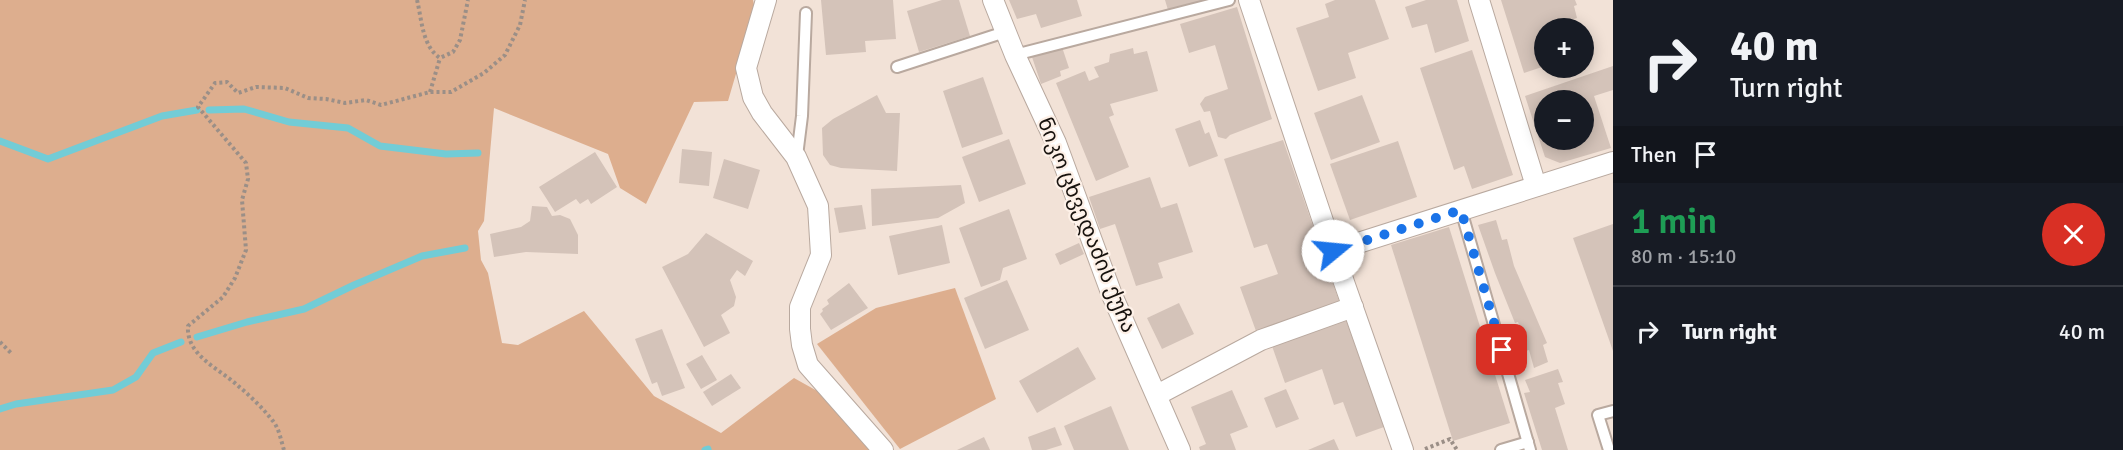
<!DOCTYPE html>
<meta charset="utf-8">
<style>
body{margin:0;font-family:Signika,"Noto Sans Georgian",sans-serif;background:#20242c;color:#f1f3f6;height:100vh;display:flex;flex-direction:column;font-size:22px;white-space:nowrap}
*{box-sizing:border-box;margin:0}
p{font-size:20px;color:#9ea1a6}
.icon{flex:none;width:33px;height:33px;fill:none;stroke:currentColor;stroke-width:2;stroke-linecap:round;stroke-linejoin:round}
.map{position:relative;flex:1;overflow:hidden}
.panel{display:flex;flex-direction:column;background:#171b24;width:510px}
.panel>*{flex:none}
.guide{background:#171b24;color:#f1f3f6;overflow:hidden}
.controls{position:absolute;left:1534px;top:18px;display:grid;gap:12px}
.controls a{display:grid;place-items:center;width:60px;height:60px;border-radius:50%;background:#171b24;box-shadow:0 3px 15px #0003;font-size:30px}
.pin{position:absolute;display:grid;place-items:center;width:51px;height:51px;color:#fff;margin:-26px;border-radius:12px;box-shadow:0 3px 9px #0006}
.me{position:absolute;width:66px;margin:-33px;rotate:73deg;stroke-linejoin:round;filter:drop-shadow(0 0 4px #0008)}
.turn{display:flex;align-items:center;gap:21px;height:126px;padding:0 18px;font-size:27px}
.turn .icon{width:78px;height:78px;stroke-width:2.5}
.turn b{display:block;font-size:42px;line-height:51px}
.then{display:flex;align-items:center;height:57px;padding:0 18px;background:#0003;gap:12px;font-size:22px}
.round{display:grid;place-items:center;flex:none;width:63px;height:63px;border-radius:32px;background:#20242c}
.head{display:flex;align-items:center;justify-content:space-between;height:102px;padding:0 18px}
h1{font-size:36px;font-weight:600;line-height:45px;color:#1e9e55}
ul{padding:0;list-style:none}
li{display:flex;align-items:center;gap:18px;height:90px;padding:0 18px;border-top:2px solid #363941}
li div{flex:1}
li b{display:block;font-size:22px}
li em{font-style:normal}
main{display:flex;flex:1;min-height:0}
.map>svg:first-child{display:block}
</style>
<main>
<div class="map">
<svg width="1613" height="450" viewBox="0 0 1613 450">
<rect width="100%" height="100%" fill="#f2e2d7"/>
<!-- green -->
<g fill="#ddae8e">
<path d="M0,0H753L755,9L728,101L694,102L646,204L620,188L608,154L494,108L484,221L478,231L481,260L488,273L502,343L518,345L584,311L654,396L721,433L794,378L819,392L870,450H0Z"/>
<path d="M955,288L996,399L900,449L817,344L876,308Z"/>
</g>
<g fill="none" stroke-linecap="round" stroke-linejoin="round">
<!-- stream -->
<g stroke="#72ccd6" stroke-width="7">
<path d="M209,110L244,109L289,122L348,128L380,146L446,154L478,153"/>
<path d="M0,141L48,159L162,116L197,110"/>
<path d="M197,337L247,322L304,309L354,285L422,256L465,248"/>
<path d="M0,409L16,404L113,390L136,377L153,353L181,342"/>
<path d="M705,450L708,449"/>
</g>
</g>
<!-- building -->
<g fill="#d4c3b9" fill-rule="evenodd">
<path d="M821,0H893L896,39L865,41L866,52L826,55Z"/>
<path d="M942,0H959L970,36L919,52L907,11Z"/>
<path d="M1009,0H1077L1082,16L1041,28L1036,14L1017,19Z"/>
<path d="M1165,0H1214V1L1168,10Z"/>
<path d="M1335,0H1375L1389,39L1348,53L1356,78L1318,91L1296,28L1329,17L1325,4Z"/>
<path d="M1426,0H1457L1469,41L1435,53L1427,24L1412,28L1405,7Z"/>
<path d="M1501,0H1575L1577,5L1574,6L1577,18L1559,24L1560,28H1545V66L1524,73Z"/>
<path d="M1237,7L1272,119L1230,135L1226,139L1218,137L1210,111L1204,112L1200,104L1205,97L1228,89L1215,45L1189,53L1180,24Z"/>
<path d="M1062,47L1069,68L1060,71L1061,76L1041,84L1032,57Z"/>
<path d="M1133,48L1134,54L1147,51L1158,91L1110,104L1114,115L1109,117L1129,167L1096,181L1056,83L1085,71L1089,81L1099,77L1094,67L1109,62L1110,54Z"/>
<path d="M1472,50L1513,175L1472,189L1464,166L1454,170L1420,68Z"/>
<path d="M1613,66V90L1594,96L1611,148L1560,163L1545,157L1525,96ZM1545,100H1584V140H1545Z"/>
<path d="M983,77L1003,134L962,148L943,91Z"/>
<path d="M877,95L886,113H900L897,171L841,168L830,165L823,155L822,128L833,119Z"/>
<path d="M1362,95L1380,142L1331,160L1314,113Z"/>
<path d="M1200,120L1205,134L1209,132L1218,156L1189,167L1175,129Z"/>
<path d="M1009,139L1026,184L979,202L962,157Z"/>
<path d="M1283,140L1339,301L1256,331L1240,287L1278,274L1267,244L1254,248L1224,159Z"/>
<path d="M1398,141L1417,197L1350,220L1330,164Z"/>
<path d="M682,149L712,152L709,186L679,183Z"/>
<path d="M595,152L617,187L591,204L588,199L580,204L576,199L555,212L539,187Z"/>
<path d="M724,159L760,170L748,209L713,198Z"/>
<path d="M1150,177L1161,208L1177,203L1193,252L1158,263L1163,278L1136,286L1115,224L1100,229L1089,197Z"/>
<path d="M961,185L965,203L938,218L872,226L871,189Z"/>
<path d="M862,205L866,229L839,233L834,208Z"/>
<path d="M532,206L547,207L552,216L560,215L570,219L578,235V254L526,252L494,257L490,234L521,227L530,221Z"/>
<path d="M1009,209L1027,259L1003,268L1000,280L981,287L959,228Z"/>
<path d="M1496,220L1502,240L1507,239L1514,266L1547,343L1543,345L1548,362L1534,368L1529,350L1526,351L1518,332L1521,330L1518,322L1515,323L1495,273L1478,225Z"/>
<path d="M1613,224V351L1573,238Z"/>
<path d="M942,225L950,263L898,275L889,236Z"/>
<path d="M1449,227L1510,423L1453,441L1391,245Z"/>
<path d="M706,233L753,261L745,276L737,270L730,280L736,297L734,306L721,315L730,333L704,347L662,267L688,254Z"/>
<path d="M1079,243L1084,254L1060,265L1055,254Z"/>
<path d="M1007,280L1029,330L985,349L964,298Z"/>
<path d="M849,283L868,308L831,330L820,314L823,311L822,309L829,304L827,300Z"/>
<path d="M1179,303L1194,334L1162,349L1147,318Z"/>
<path d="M1346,320L1384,427L1356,437L1343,402L1334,405L1322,369L1285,383L1272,346Z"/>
<path d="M662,329L685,388L662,396L657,382L652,384L635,339Z"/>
<path d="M1078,347L1096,379L1037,413L1019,381Z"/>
<path d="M702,355L717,380L701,389L686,364Z"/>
<path d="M1558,369L1563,382L1558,383L1565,404L1555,408L1568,450H1542L1524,393L1530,392L1525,380Z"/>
<path d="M731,374L741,388L712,406L703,392Z"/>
<path d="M1286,389L1299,419L1276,428L1264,398Z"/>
<path d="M1232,390L1248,427L1230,434L1236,450H1200L1199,447L1206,444L1191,407Z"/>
<path d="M1111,406L1129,450H1074L1064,426Z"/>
<path d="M1055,427L1062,445L1046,450H1032L1028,437Z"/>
<path d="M984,437L990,450H957Z"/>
<path d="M1334,439L1339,450H1308Z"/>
</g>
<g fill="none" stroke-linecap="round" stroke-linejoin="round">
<!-- service casing -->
<g stroke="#b9a99f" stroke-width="14">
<g id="service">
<path d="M1015,55L1229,0"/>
<path d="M897,67L1005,32"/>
<path d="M797,156L802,116L806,13"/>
<path d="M1461,210L1530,450"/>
<path d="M1501,450L1528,442"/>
<path d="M1609,450L1598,415L1613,411"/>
</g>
</g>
<!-- minor casing -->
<g stroke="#b9a99f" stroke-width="22">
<g id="minor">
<path d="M766,0L746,68L753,97L762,113L796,157L818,206L821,255L800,307V329L802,345L808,365L883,450"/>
<path d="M993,0L1015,55L1056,143L1112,295L1180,450"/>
<path d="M1249,0L1333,251L1403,450"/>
<path d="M1479,0L1536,186"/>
<path d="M1333,251L1613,162"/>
<path d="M1157,395L1261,340L1353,307"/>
</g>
</g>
<!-- path -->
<g stroke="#9b8f87" stroke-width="4" stroke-dasharray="3 3" stroke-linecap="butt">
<path d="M417,0C422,20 422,46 440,58L453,52L460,40L468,0"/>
<path d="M430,92L440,58"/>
<path d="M0,342L11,353"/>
<path d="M1425,449L1450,439L1457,450"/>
<path d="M284,450C281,441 279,427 272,420C262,407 249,395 236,384C218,368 186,355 188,326L223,297L235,278L246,250L242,200L248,179L246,163L198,107L215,83L227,82L238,93L256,87L285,88L308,98L326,99L345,103L366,100L381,105L430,92H451L484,73L505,55L520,25L525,0"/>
</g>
<!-- service -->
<use href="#service" stroke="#fff" stroke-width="10"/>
<!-- minor -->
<use href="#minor" stroke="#fff" stroke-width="20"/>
</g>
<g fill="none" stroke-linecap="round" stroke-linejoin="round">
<!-- route -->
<path stroke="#1a73e8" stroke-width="10" stroke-dasharray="0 18" d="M1333,251L1461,210L1502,350"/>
</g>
<g text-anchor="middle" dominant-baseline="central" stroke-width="4.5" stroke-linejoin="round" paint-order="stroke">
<!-- street labels -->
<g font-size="21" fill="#17120e" stroke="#fdf0e7">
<text transform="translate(1087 225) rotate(68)">ნიკო ცხვედაძის ქუჩა</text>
</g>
</g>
</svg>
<div class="controls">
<a>+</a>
<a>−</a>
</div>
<div class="pin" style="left:1502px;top:350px;background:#d93025"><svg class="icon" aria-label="arrive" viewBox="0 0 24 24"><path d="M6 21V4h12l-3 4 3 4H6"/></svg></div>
<svg class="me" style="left:1333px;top:251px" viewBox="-20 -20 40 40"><circle r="19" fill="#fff"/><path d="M0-13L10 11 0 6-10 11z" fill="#1a73e8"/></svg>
</div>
<section class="panel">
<div class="guide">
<div class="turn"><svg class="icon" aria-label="right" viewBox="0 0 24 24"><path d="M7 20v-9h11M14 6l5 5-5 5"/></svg><div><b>40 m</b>Turn right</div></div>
<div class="then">Then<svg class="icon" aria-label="arrive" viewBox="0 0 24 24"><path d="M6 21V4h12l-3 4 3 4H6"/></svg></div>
</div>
<div class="head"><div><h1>1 min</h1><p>80 m · 15:10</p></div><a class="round" style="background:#d93025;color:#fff"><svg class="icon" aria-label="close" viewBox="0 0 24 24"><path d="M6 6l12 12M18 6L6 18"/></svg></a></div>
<ul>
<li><svg class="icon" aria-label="right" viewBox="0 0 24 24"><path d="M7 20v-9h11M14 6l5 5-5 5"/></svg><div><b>Turn right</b></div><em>40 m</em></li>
</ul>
</section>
</main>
